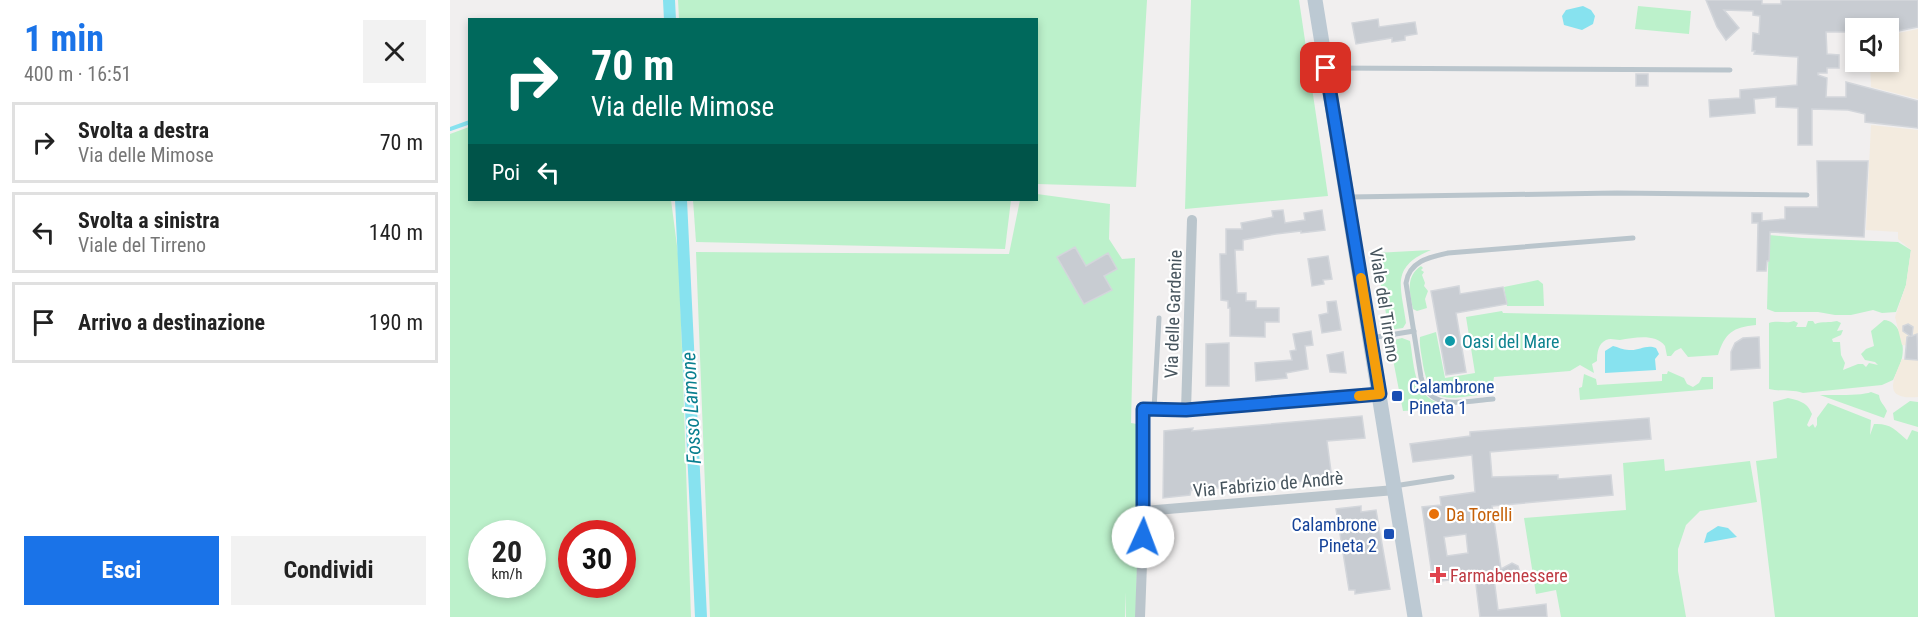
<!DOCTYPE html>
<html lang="it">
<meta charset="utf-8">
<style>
body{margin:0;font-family:"Roboto Condensed",sans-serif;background:#f2f2f2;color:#222;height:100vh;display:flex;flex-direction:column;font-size:22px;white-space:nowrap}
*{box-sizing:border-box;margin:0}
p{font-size:20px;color:#767676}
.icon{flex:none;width:33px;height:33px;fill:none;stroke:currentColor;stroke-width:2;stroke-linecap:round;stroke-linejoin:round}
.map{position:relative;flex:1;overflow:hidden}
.side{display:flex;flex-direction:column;background:#fff;width:450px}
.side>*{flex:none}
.guide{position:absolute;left:18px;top:18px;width:570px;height:183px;border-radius:0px;box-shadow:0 3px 9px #0003;background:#00695c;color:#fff;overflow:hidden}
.fabs{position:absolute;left:1395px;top:18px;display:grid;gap:12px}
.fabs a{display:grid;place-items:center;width:54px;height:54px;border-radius:0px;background:#fff;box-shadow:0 3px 9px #0003;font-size:30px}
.speed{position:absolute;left:18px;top:520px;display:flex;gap:12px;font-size:30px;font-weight:700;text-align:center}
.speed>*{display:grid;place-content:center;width:78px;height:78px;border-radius:50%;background:#fff;box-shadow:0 3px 9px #0003;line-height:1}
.speed small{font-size:15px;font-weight:400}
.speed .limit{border:9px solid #d22;background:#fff;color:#111}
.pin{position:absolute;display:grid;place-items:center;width:51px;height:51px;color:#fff;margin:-26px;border-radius:12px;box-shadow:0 3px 9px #0006}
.me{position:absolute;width:66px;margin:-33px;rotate:2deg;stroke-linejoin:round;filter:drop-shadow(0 0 4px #0008)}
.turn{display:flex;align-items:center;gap:21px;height:126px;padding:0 24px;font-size:27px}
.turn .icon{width:78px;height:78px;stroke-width:2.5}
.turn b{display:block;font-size:42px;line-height:51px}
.then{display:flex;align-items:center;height:57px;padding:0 24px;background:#0003;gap:12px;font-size:22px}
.round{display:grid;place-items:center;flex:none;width:63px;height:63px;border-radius:0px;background:#f2f2f2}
.overview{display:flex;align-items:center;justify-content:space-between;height:102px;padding:0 24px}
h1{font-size:36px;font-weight:700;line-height:45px;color:#1a73e8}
.cta{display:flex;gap:12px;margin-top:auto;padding:12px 24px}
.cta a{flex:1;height:69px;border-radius:0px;background:#1a73e8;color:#fff;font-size:24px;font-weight:700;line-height:69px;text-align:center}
.cta a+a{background:#f2f2f2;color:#222}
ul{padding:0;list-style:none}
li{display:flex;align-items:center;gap:18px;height:81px;margin:0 12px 9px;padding:0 12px;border:3px solid #e0e0e0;border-radius:0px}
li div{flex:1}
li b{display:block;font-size:22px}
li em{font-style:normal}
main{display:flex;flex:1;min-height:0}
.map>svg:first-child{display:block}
</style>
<main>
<section class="side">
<div class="overview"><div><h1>1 min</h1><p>400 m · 16:51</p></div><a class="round"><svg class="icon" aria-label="close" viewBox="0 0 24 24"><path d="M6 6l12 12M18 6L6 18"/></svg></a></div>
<ul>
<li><svg class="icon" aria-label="right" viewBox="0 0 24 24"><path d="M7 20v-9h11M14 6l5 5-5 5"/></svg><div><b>Svolta a destra</b><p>Via delle Mimose</p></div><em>70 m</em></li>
<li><svg class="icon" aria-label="left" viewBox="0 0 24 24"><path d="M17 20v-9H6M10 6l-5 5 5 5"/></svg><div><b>Svolta a sinistra</b><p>Viale del Tirreno</p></div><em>140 m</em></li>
<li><svg class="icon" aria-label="arrive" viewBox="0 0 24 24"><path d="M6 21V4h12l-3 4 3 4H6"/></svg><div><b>Arrivo a destinazione</b></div><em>190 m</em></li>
</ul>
<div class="cta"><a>Esci</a><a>Condividi</a></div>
</section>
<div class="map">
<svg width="1468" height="617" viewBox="0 0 1468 617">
<rect width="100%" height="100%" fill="#f1efef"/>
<!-- green -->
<g fill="#bcf1cb" fill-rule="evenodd">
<path d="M228,0H697L686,187L587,184L586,20L229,19Z"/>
<path d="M741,0H849L878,196L735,209Z"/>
<path d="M1188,6L1241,11L1239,34L1185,29Z"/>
<path d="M19,127L20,200H221L229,261L241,617H0V134ZM32,534H82V585H32ZM122,534H172V585H122Z"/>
<path d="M587,194L660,204L659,239L672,259L685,258L681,423L687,424L690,428L686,617H676V592L675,617H260L246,252L559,254L570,200H586Z"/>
<path d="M243,200H561L555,249L246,242Z"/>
<path d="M1319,235L1352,238L1448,242L1461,250L1456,285L1446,312L1432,313L1423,310L1401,315H1385L1368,312H1325L1317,309Z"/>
<path d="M981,250C940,267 951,286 956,323L953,328L939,330L925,253Z"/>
<path d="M971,266L973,268L971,270L974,272L972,275L975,283L974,286L978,291L975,299L977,308L967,311L963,309C960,292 955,277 971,266Z"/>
<path d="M1088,280L1093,284L1094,306H1057L1054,287Z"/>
<path d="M1052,311L1053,313L1306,318V325C1283,327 1275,333 1268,355L1238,357L1231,348L1225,351L1221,356H1217L1215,346C1205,333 1184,338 1170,340C1165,340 1161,338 1156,340C1148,344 1147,353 1147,361L1142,364L1144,373L1130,365L1120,371L1044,377L1042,389L1038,394C1002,397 981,409 973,365C972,356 969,346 970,337L986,332L995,378L1025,373L1016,317Z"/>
<path d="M1434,320C1450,321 1455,343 1452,358C1450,366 1446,373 1443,380L1432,385L1353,393C1341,389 1331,392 1319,389V323C1328,320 1336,324 1344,321L1348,323L1346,327H1356L1358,321H1363L1365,324C1372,321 1379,323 1387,321L1391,323L1387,331L1393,330L1391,335L1382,339L1383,342H1390L1391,355L1395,363L1393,370L1408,364H1413L1416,367L1419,363L1428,365L1425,362L1415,360L1411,354L1416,349L1424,346L1421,331Z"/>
<path d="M952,338L960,341C965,369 963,400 997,405V408L953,411L940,344L944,340Z"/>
<path d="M1218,371L1234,378L1237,384L1243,387L1249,383L1252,377H1263V389L1130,400L1129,388L1132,387L1134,374L1146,379L1147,385L1212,381V374H1217Z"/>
<path d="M1421,392L1429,395C1430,403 1434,404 1437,411L1434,418L1370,395C1382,395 1412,396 1421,392Z"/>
<path d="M1338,398C1350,401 1357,402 1362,414L1357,425L1359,427L1363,424L1365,428L1367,425V418L1378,403L1421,420L1420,435L1424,424C1440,423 1446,430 1457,440L1462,430L1468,432V617H1325L1306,461L1327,458L1323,402Z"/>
<path d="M1460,401L1468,402V427L1444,420L1443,413Z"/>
<path d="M1214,459L1215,471L1300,461L1307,502L1250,511L1236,525L1228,549V571L1236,617H1111L1106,590L1086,594L1074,518L1176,510L1173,463Z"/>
</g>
<!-- sand -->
<g fill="#f3ebdf">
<path d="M1468,29V99L1421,87L1420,62H1438L1439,35Z"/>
<path d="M1421,125L1468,130V346L1452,345L1445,317L1456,285L1461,250L1448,239V232L1416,230Z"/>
<path d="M1452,359L1468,360V397C1433,400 1442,382 1452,359Z"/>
</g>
<!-- water -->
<g fill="#87e2ef">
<path d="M1133,6L1141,10L1145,16L1143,24L1132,30L1114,25L1112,16L1116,10Z"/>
<path d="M1163,346C1168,347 1173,350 1179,350C1189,351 1196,344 1206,348L1209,354L1205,359L1206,370L1155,373V351Z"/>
<path d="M1268,526L1278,528L1287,537L1254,543L1257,533Z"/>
</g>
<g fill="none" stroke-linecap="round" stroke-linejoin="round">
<!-- stream -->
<path stroke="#87e2ef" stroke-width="4" d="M0,129L20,122"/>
<!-- canal -->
<g stroke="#87e2ef" stroke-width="12">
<path d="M219,0L220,20"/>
<path d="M231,200L251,617"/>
</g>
</g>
<!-- building -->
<g fill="#c8ccd2" stroke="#d3d6db" stroke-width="1.5" fill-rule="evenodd">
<path d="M1256,0H1312V4H1331V0H1468V27L1438,33V28H1406V61H1396V32H1376L1377,54L1389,55V68H1377V73H1368V75L1377,78L1376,97H1396V82L1468,101V128L1415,122V114L1398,110L1362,109V145H1348V108L1326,107V97L1304,99L1305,113L1260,117L1259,100L1290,98V90L1347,85L1348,57L1304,54L1305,51H1302L1303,33L1309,34L1310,16L1303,15V11L1274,10L1289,28L1276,40L1267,27Z"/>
<path d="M928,19L929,27L965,22L967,34L955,36V40L942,42V38L906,44L902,23Z"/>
<rect x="1186" y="74" width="12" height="12"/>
<path d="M1367,161H1418L1414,237L1320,232L1319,261H1317L1316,271H1307L1308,223H1302V213H1312V221L1335,219V207H1368Z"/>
<path d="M833,210L835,223L855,220L854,213L872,210L875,230L851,233V231L826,234L793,240V250H785L787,293H796V301H806V308H829V322H815V337L780,336V308H778V301L771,300L770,254H776V229H792L791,223L823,217L822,211Z"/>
<path d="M625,247L636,266L658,253L667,269L654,276L662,290L634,304L607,257Z"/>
<path d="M878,256L882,279L873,280L874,284L862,286L858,259Z"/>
<path d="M1009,286L1010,294L1053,287L1057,304L1006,313L1016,372L996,375L981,291Z"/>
<path d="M886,301L891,330L872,333L869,315L878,313L877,302Z"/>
<path d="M1458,324L1463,327L1462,336L1467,334L1468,360L1455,359L1457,337L1460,336L1453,331V326Z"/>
<path d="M861,331L863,345L855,346L858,369L836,373L837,378L806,381L805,363L842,360L840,351L846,350L843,334Z"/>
<path d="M1309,337L1310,368L1281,370V352L1285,343L1293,338Z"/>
<path d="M779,343V386H756V344Z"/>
<path d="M893,352L896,373L880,372L877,355Z"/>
<path d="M912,416L915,438L877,441L882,479L741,490L740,495L713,498L714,431L743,428L742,431Z"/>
<path d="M1199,418L1201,439L1040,452L1042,477L1108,475V479L1161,475L1163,495L1042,506L1051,569L1062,563L1068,566L1070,573L1068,579L1063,583L1044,578L1048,610L1096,604L1097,617H1030L1025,577L983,582L972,507L991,505L990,497L1025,492L1022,455L963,462L960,444L1020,436V432ZM1016,534L1018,553L997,556L994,537Z"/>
<path d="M911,506V512L926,510L940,589L905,594V590H899L886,509Z"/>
</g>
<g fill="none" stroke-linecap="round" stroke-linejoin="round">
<!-- service -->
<g stroke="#bac5cc" stroke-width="5">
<path d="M878,68L1280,70"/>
<path d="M899,197L1167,193L1357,195"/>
<path d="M921,338L964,331"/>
<path d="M1043,399C1015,401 979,413 971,377L956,283C959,261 980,257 998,253L1183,238"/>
<path d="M704,409L709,318"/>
<path d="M944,486L1002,477"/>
</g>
<!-- minor -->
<g stroke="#bac5cc" stroke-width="10">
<path d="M736,410L742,220"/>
<path d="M694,511L945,490"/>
<path d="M690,617L694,511L693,409L736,410L930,394"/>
</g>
<!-- secondary -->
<path stroke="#bcc9d3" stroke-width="15" d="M865,0L965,617"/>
</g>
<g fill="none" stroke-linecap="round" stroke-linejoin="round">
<!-- route casing -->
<g stroke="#114b97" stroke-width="15">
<path id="route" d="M693,537V409L736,410L930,394L876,68"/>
</g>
<!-- route -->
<use href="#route" stroke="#1a73e8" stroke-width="10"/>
<!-- slow -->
<path stroke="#f59e0b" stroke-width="10" d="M909,396L930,394L911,278"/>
</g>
<!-- markers -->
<circle fill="#0f9aa8" stroke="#fff" stroke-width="2" cx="1000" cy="341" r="6"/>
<g fill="#1a4fb4" stroke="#fff" stroke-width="2">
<rect x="941" y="390" width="12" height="12" rx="3"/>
<rect x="933" y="528" width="12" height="12" rx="3"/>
</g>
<circle fill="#e8710a" stroke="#fff" stroke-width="2" cx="984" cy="514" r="6"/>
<path fill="#e0444e" stroke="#fff" stroke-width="2" d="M985 566h6v6h6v6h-6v6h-6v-6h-6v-6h6z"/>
<g text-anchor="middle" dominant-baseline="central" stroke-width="4.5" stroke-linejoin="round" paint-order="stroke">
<!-- street labels -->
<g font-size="18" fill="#46545d" stroke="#fff">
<text transform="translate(935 305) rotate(81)">Viale del Tirreno</text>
<text transform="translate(723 314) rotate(-88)">Via delle Gardenie</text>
<text transform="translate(818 484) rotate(-5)">Via Fabrizio de Andrè</text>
</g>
<!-- culture labels -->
<g font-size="18" fill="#0d838f" stroke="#fff" text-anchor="start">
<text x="1012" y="341">Oasi del Mare</text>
</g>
<!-- transit labels -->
<g font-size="18" fill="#164399" stroke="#fff" text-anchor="start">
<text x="959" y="386">Calambrone<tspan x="959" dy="21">Pineta 1</tspan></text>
<text x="927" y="524" text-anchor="end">Calambrone<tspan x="927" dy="21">Pineta 2</tspan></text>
</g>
<!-- food labels -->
<g font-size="18" fill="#c56008" stroke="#fff" text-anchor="start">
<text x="996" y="514">Da Torelli</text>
</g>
<!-- health labels -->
<g font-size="18" fill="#be3a42" stroke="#fff" text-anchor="start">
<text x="1000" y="575">Farmabenessere</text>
</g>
<!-- water labels -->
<g font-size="20" font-style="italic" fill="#097f8f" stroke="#fff">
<text transform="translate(241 408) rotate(-93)">Fosso Lamone</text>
</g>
</g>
</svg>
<div class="fabs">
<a><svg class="icon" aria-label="sound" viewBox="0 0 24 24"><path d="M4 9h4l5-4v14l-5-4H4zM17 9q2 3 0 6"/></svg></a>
</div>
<div class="speed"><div>20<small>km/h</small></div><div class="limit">30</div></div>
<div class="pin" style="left:876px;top:68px;background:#d93025"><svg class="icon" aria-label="arrive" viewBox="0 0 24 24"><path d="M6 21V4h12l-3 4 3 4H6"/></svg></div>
<svg class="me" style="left:693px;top:537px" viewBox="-20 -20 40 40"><circle r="19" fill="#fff"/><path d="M0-13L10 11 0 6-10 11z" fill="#1a73e8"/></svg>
<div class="guide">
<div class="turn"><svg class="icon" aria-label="right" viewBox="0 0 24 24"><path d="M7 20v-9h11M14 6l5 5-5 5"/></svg><div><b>70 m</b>Via delle Mimose</div></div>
<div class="then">Poi<svg class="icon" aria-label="left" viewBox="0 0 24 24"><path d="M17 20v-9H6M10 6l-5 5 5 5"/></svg></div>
</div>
</div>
</main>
